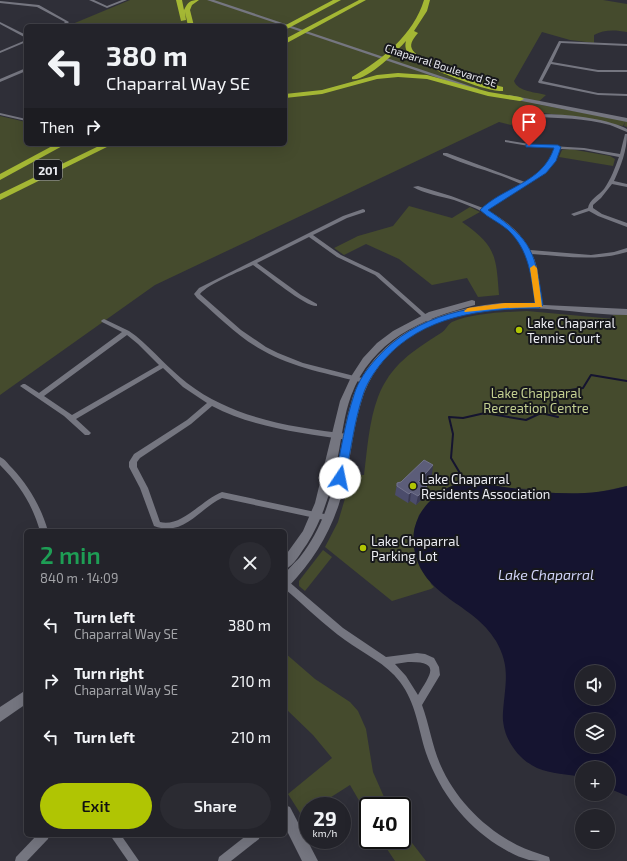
<!DOCTYPE html>
<meta charset="utf-8">
<style>
body{margin:0;font-family:"Exo 2",sans-serif;background:#2b2b32;color:#f1f3f6;height:100vh;display:flex;flex-direction:column;font-size:15px;white-space:nowrap}
*{box-sizing:border-box;margin:0}
p{font-size:13px;color:#a3a4a8}
.icon{flex:none;width:22px;height:22px;fill:none;stroke:currentColor;stroke-width:2;stroke-linecap:round;stroke-linejoin:round}
.map{position:relative;flex:1;overflow:hidden}
.panel{position:absolute;left:24px;top:529px;width:263px;height:308px;display:flex;flex-direction:column;background:#23232a;border-radius:6px;box-shadow:0 4px 16px #0002,0 0 0 1px #404047}
.panel>*{flex:none}
.guide{position:absolute;left:24px;top:24px;width:263px;height:122px;border-radius:6px;box-shadow:0 4px 16px #0002,0 0 0 1px #404047;background:#23232a;color:#f1f3f6;overflow:hidden}
.buttons{position:absolute;left:575px;top:665px;display:grid;gap:8px}
.buttons a{display:grid;place-items:center;width:40px;height:40px;border-radius:50%;background:#23232a;box-shadow:0 4px 16px #0002,0 0 0 1px #404047;font-size:20px}
.speed{position:absolute;left:299px;top:797px;display:flex;gap:8px;font-size:20px;font-weight:700;text-align:center}
.speed>*{display:grid;place-content:center;width:52px;height:52px;border-radius:50%;background:#23232a;box-shadow:0 4px 16px #0002,0 0 0 1px #404047;line-height:1}
.speed small{font-size:10px;font-weight:400}
.speed .limit{border:2px solid #111;border-radius:6px;background:#fff;color:#111}
.pin{position:absolute;display:grid;place-items:center;width:34px;height:34px;color:#fff;margin:-41px -17px;border-radius:50% 50% 50% 0;rotate:-45deg;box-shadow:0 0 4px #0007}
.pin .icon{rotate:45deg}
.me{position:absolute;width:44px;margin:-22px;rotate:11deg;stroke-linejoin:round;filter:drop-shadow(0 0 3px #0008)}
.turn{display:flex;align-items:center;gap:14px;height:84px;padding:0 16px;font-size:18px}
.turn .icon{width:52px;height:52px;stroke-width:2.5}
.turn b{display:block;font-size:28px;line-height:34px}
.then{display:flex;align-items:center;height:38px;padding:0 16px;background:#0003;gap:8px;font-size:15px}
.round{display:grid;place-items:center;flex:none;width:42px;height:42px;border-radius:21px;background:#2b2b32}
.overview{display:flex;align-items:center;justify-content:space-between;height:68px;padding:0 16px}
h1{font-size:24px;font-weight:600;line-height:30px;color:#1e9e55}
.primary-button{display:flex;gap:8px;margin-top:auto;padding:8px 16px}
.primary-button a{flex:1;height:46px;border-radius:24px;background:#b0c503;color:#111;font-size:16px;font-weight:600;line-height:46px;text-align:center}
.primary-button a+a{background:#2b2b32;color:#f1f3f6}
ul{padding:0;list-style:none}
li{display:flex;align-items:center;gap:12px;height:56px;padding:0 16px}
li div{flex:1}
li b{display:block;font-size:15px}
li em{font-style:normal}
.map>svg:first-child{display:block}
</style>
<div class="map">
<svg width="627" height="861" viewBox="0 0 627 861">
<rect width="100%" height="100%" fill="#2f2f38"/>
<!-- green -->
<g fill="#454b2d">
<path d="M130,0H603L627,4V32C616,30 604,29 594,35V43L570,40L542,32L514,81C518,92 536,92 546,95L536,104L627,121V127L624,126L625,122L623,126L577,117L534,112L525,113L511,125L499,122L155,285L0,395V116L26,122V144H285V26L70,25Z"/>
<path d="M570,149L610,156L615,159L613,166L559,157L562,150Z"/>
<path d="M409,206L452,218L470,207L480,212L462,222C496,246 496,255 499,295L478,297L467,278L432,285L399,259L366,244L344,255L334,248L358,236L393,226Z"/>
<path d="M527,311L614,319L613,315H627V486L594,493L573,494L542,493L531,489L504,488L486,484L478,486L458,484L452,486L428,503L419,515L414,530L431,584L434,587L431,589L392,601L325,547L338,522L349,485L360,475H364C367,450 369,421 378,397C391,364 413,351 441,333C446,330 447,325 452,322C473,313 504,312 527,311Z"/>
<path d="M323,550L332,557L305,591L299,586V581Z"/>
<path d="M285,653L315,679L350,702L358,711L366,729L373,772L388,806H368V816L350,785L317,806H308V812L302,816L288,794L332,758L313,735L285,708Z"/>
<path d="M402,830L426,861H395L381,840H402Z"/>
</g>
<!-- water -->
<path fill="#151430" fill-rule="evenodd" d="M458,484C464,485 470,486 476,486C482,485 486,484 492,485C538,492 580,499 627,486V796L608,788V768H582V777C568,774 551,774 537,768C516,758 501,735 503,712C505,684 511,667 496,641C473,602 422,598 414,548C412,537 414,526 419,516C426,502 442,488 458,484ZM582,672H608V698H582ZM582,720H608V746H582Z"/>
<g fill="none" stroke-linecap="round" stroke-linejoin="round">
<!-- stream -->
<g stroke="#151430" stroke-width="2">
<path d="M561,413L556,396L564,391L583,388L591,375L627,381"/>
<path d="M467,485L451,458L453,434L449,417L463,418L485,413L526,420L541,413L558,417"/>
</g>
<!-- street -->
<g fill="#757680" fill-rule="evenodd">
<path d="M89,0H94L107,6L122,0H127L107,8Z"/>
<path d="M0,1L39,5L69,22L65,26H61L65,22L37,7L0,3Z"/>
<path d="M0,22L26,35V38L0,24Z"/>
<path d="M26,40V42L0,53V51Z"/>
<path d="M559,41L627,44V46L561,43L552,62L598,70H627V72H598L551,64L542,81L598,93L627,94V96L598,95L539,83L538,82Z"/>
<path d="M26,68V71L0,82V79Z"/>
<path d="M0,113L26,119V121L0,115Z"/>
<path d="M532,115C555,112 608,118 627,129V132C621,130 616,127 610,125C585,118 559,118 534,117L532,116Z"/>
<path d="M625,134H627C627,150 621,166 614,181L627,184V187L612,184L601,198L593,205V208L602,214L627,223V227L598,216L589,211L574,216L571,214L588,208C589,200 599,195 604,189C611,179 615,168 619,157L584,150L560,149L555,161L546,173L487,210C505,220 520,231 530,250L591,255L614,252L627,248V252C595,262 564,256 532,254C540,269 539,288 542,305L539,307L536,305C534,291 534,276 530,262C520,228 486,211 454,200C443,197 423,193 413,187L418,186L451,196L483,208L521,184C496,172 469,167 443,155V153H447L525,182C542,171 548,169 555,148L535,147L505,142V140L535,145L584,148L620,154Z"/>
<path d="M363,209L365,210V212L347,218L313,235L341,255L379,273L432,320L433,321L432,322H428L375,275L337,257L309,237L257,263L301,295L317,304V306C305,307 265,273 253,265C241,271 208,284 200,294L241,330L266,347L278,353L303,363L366,379L367,381L366,383H364C330,374 293,368 262,350C238,337 218,316 197,298L194,294L199,288L343,216Z"/>
<path d="M104,319L129,331L136,336C154,351 169,369 187,383C234,419 292,427 348,434L350,435L352,437L350,439L348,440C302,433 254,428 212,406L191,424L140,458L137,462V467L148,488L160,522C181,528 203,499 222,492L329,515L332,516L333,518L332,520L329,521L222,498C198,509 185,537 154,526L140,488L129,467V462L134,454L187,420L207,403L183,387L163,368L76,419L89,431L91,433L89,435H85L64,416L20,386L23,384H25L39,393L122,332L102,322L101,321L102,320ZM127,335L138,344L159,365L72,415L44,396Z"/>
<path d="M0,457C5,459 8,464 12,468C29,486 41,507 48,531H40C32,504 20,485 0,465Z"/>
<path d="M285,580L288,581L343,628L386,657L417,653L425,654L434,658L439,667L440,675L422,705C429,724 432,745 440,764C455,799 484,828 517,845C527,850 538,853 549,857L550,861C544,861 536,861 529,860C521,858 512,854 504,849C467,828 440,793 426,753C418,728 416,703 400,682C386,663 364,654 345,640C324,625 305,606 285,589ZM408,662C443,661 429,676 418,695L406,676L395,664Z"/>
<path d="M37,835H49L48,839L27,861H15L16,857Z"/>
<path d="M110,835H121L139,861H128Z"/>
<path d="M247,835H260L259,839L231,861H218L219,857Z"/>
</g>
<!-- secondary -->
<g fill="#757680" fill-rule="evenodd">
<path d="M207,0H214L479,89L474,90Z"/>
<path d="M509,95L627,118V122L507,98V96Z"/>
<path d="M472,300L475,301V305C421,319 372,340 351,396C344,415 342,436 338,456C332,487 324,517 307,544C301,552 294,566 285,569V556L303,531L315,503L340,401L352,375L363,358L377,343L393,331L429,312Z"/>
<path d="M503,303L627,309V315C580,315 532,303 485,310C431,317 376,348 361,403C351,436 350,471 339,504C329,535 312,562 289,586L285,587C285,584 284,578 285,575C287,569 296,562 300,557C311,543 319,528 325,512C339,476 340,439 351,403C371,336 439,308 503,303Z"/>
<path d="M26,690V704L0,722V707Z"/>
<path d="M285,805L290,807L318,861H302L285,827Z"/>
</g>
<!-- highway -->
<g fill="#a4b734" fill-rule="evenodd">
<path d="M176,0H182L184,10C188,2 190,0 199,0L192,5L190,10L194,26H188L185,12L186,20L181,21Z"/>
<path d="M333,0H341L285,30L284,26Z"/>
<path d="M359,0H366L285,44V39Z"/>
<path d="M424,0H430L427,11L414,31L418,33C415,37 409,43 412,49C420,65 485,82 503,87V91C489,93 423,67 412,57C407,53 404,48 406,41C397,51 366,82 352,79V77C382,60 414,34 424,0Z"/>
<path d="M398,73L427,75L489,92L520,97L524,99L520,101L488,96L427,79L398,77L377,79L322,94L285,98V94L322,90L377,75Z"/>
<path d="M56,144H66L0,180V174Z"/>
<path d="M103,144H113L0,200V194Z"/>
</g>
</g>
<!-- wall -->
<path fill="#4b4c6b" d="M432,475L423,484L425,496L416,505L410,501L408,503L395,495L397,483L401,482Z"/>
<!-- shaded-wall -->
<g fill="#393951">
<path d="M433,465L432,475L417,491L418,482Z"/>
<path d="M427,486L425,496L416,505L418,496Z"/>
<path d="M411,492L410,501L408,503L409,494Z"/>
</g>
<!-- building -->
<path fill="#5c5d79" stroke="#72738c" d="M424,460L433,465L418,482L427,486L418,496L411,492L409,494L397,486V483L401,482Z"/>
<!-- route -->
<path fill="#1a73e8" stroke="#114b97" d="M526,144L558,145L561,147L556,161L546,173L488,210C534,241 535,253 543,305L539,308C482,309 423,315 383,361C375,371 367,382 363,395C354,422 351,451 345,478L340,482L337,481L335,478C341,451 345,422 354,395C358,381 367,369 376,359C416,313 477,304 535,303C531,275 529,250 508,230C499,222 488,218 480,210C504,186 542,184 554,148L529,147H526Z"/>
<!-- slow -->
<path fill="#f59e0b" d="M534,265L537,268L542,307L505,308L465,312L464,311L468,308L505,303H535L530,268Z"/>
<!-- markers -->
<g fill="#b0c503" stroke="#17181c" stroke-width="1.5">
<circle cx="519" cy="330" r="4"/>
<circle cx="413" cy="486" r="4"/>
<circle cx="363" cy="548" r="4"/>
</g>
<g text-anchor="middle" dominant-baseline="central" stroke-width="4" stroke-linejoin="round" paint-order="stroke">
<!-- far-street labels -->
<g font-size="11" fill="#eaebf1" stroke="#17181c">
<text transform="translate(441 65) rotate(18)">Chaparral Boulevard SE</text>
</g>
<!-- shield labels -->
<rect fill="#17181c" stroke="#abacb1" stroke-width="1" x="34" y="160" width="28" height="20" rx="3"/>
<g font-size="12" font-weight="bold" fill="#eaebf1">
<text x="48" y="170">201</text>
</g>
<!-- poi labels -->
<g font-size="13" fill="#eaebf1" stroke="#17181c" text-anchor="start">
<text x="527" y="323">Lake Chaparral<tspan x="527" dy="15">Tennis Court</tspan></text>
<text x="421" y="479">Lake Chaparral<tspan x="421" dy="15">Residents Association</tspan></text>
<text x="371" y="541">Lake Chaparral<tspan x="371" dy="15">Parking Lot</tspan></text>
</g>
<!-- park labels -->
<g font-size="13" fill="#c3cf90" stroke="#17181c">
<text x="536" y="393">Lake Chapparal<tspan x="536" dy="15">Recreation Centre</tspan></text>
</g>
<!-- water labels -->
<g font-size="14" font-style="italic" fill="#d1d4f9" stroke="#17181c">
<text x="546" y="574">Lake Chaparral</text>
</g>
</g>
</svg>
<div class="buttons">
<a><svg class="icon" aria-label="sound" viewBox="0 0 24 24"><path d="M4 9h4l5-4v14l-5-4H4zM17 9q2 3 0 6"/></svg></a>
<a><svg class="icon" aria-label="layers" viewBox="0 0 24 24"><path d="M12 4l9 5-9 5-9-5zM3 14l9 5 9-5"/></svg></a>
<a>+</a>
<a>−</a>
</div>
<div class="speed"><div>29<small>km/h</small></div><div class="limit">40</div></div>
<div class="pin" style="left:529px;top:146px;background:#d93025"><svg class="icon" aria-label="arrive" viewBox="0 0 24 24"><path d="M6 21V4h12l-3 4 3 4H6"/></svg></div>
<svg class="me" style="left:340px;top:478px" viewBox="-20 -20 40 40"><circle r="19" fill="#fff"/><path d="M0-13L10 11 0 6-10 11z" fill="#1a73e8"/></svg>
<div class="guide">
<div class="turn"><svg class="icon" aria-label="left" viewBox="0 0 24 24"><path d="M17 20v-9H6M10 6l-5 5 5 5"/></svg><div><b>380 m</b>Chaparral Way SE</div></div>
<div class="then">Then<svg class="icon" aria-label="right" viewBox="0 0 24 24"><path d="M7 20v-9h11M14 6l5 5-5 5"/></svg></div>
</div>
<section class="panel">
<div class="overview"><div><h1>2 min</h1><p>840 m · 14:09</p></div><a class="round"><svg class="icon" aria-label="close" viewBox="0 0 24 24"><path d="M6 6l12 12M18 6L6 18"/></svg></a></div>
<ul>
<li><svg class="icon" aria-label="left" viewBox="0 0 24 24"><path d="M17 20v-9H6M10 6l-5 5 5 5"/></svg><div><b>Turn left</b><p>Chaparral Way SE</p></div><em>380 m</em></li>
<li><svg class="icon" aria-label="right" viewBox="0 0 24 24"><path d="M7 20v-9h11M14 6l5 5-5 5"/></svg><div><b>Turn right</b><p>Chaparral Way SE</p></div><em>210 m</em></li>
<li><svg class="icon" aria-label="left" viewBox="0 0 24 24"><path d="M17 20v-9H6M10 6l-5 5 5 5"/></svg><div><b>Turn left</b></div><em>210 m</em></li>
</ul>
<div class="primary-button"><a>Exit</a><a>Share</a></div>
</section>
</div>
